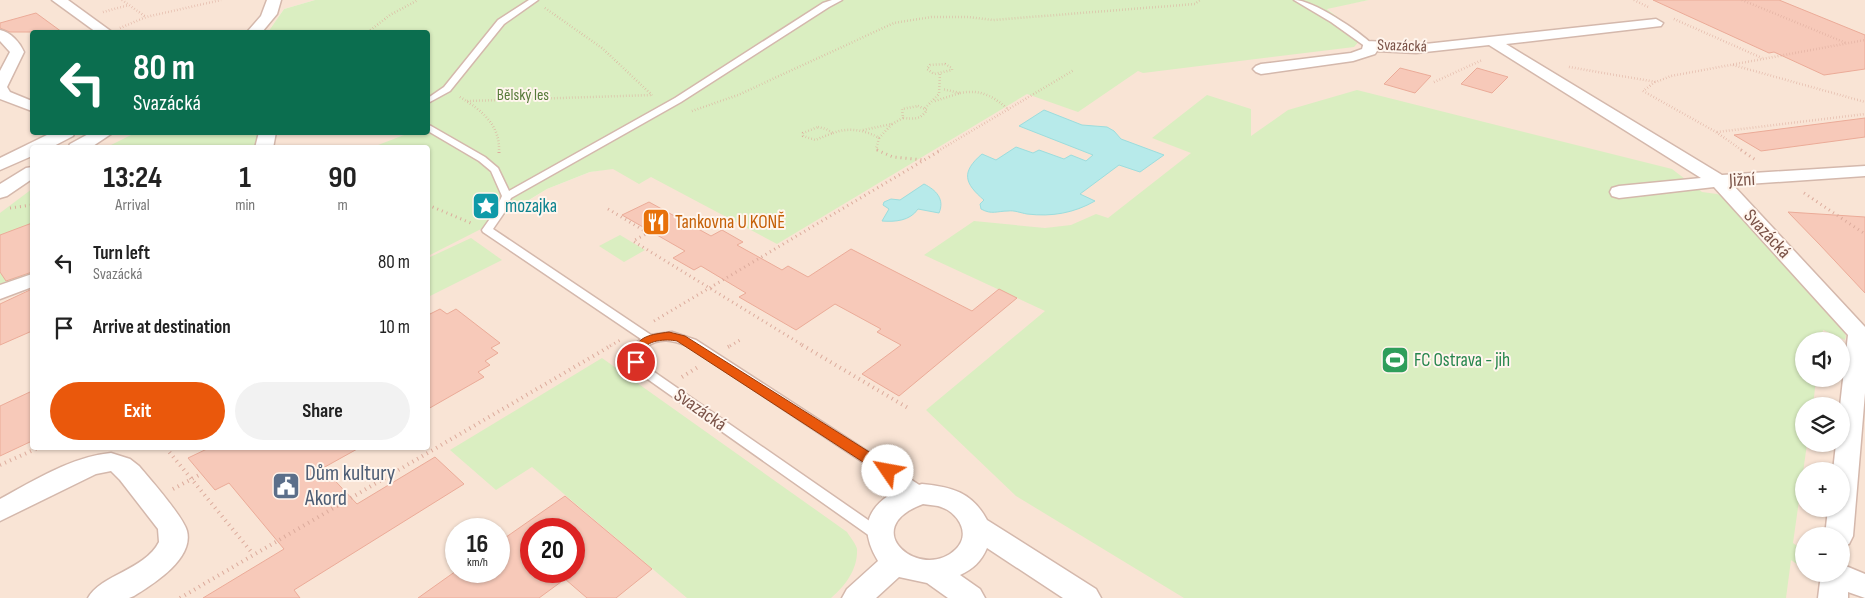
<!DOCTYPE html>
<meta charset="utf-8">
<style>
body{margin:0;font-family:"Sofia Sans Condensed",sans-serif;background:#f2f2f2;color:#222;height:100vh;display:flex;flex-direction:column;font-size:19px;white-space:nowrap}
*{box-sizing:border-box;margin:0}
p{font-size:16px;color:#767676}
.icon{flex:none;width:28px;height:28px;fill:none;stroke:currentColor;stroke-width:2;stroke-linecap:round;stroke-linejoin:round}
.map{position:relative;flex:1;overflow:hidden}
.sheet{position:absolute;left:30px;top:145px;width:400px;height:305px;display:flex;flex-direction:column;background:#fff;border-radius:5px;box-shadow:0 1px 4px #0004}
.sheet>*{flex:none}
.hud{position:absolute;left:30px;top:30px;width:400px;height:105px;border-radius:5px;box-shadow:0 1px 4px #0004;background:#0b6e4f;color:#fff;overflow:hidden}
.controls{position:absolute;left:1795px;top:332px;display:grid;gap:10px}
.controls a{display:grid;place-items:center;width:55px;height:55px;border-radius:50%;background:#fff;box-shadow:0 1px 4px #0004;font-size:25px}
.speed{position:absolute;left:445px;top:518px;display:flex;gap:10px;font-size:25px;font-weight:700;text-align:center}
.speed>*{display:grid;place-content:center;width:65px;height:65px;border-radius:50%;background:#fff;box-shadow:0 1px 4px #0004;line-height:1}
.speed small{font-size:12px;font-weight:400}
.speed .limit{border:8px solid #d22;background:#fff;color:#111}
.pin{position:absolute;display:grid;place-items:center;width:42px;height:42px;color:#fff;margin:-21px;border:2px solid #fff;border-radius:50%;box-shadow:0 1px 5px #0007}
.me{position:absolute;width:55px;margin:-28px;rotate:303deg;stroke-linejoin:round;filter:drop-shadow(0 0 4px #0008)}
.turn{display:flex;align-items:center;gap:18px;height:105px;padding:0 20px;font-size:22px}
.turn .icon{width:65px;height:65px;stroke-width:2.5}
.turn b{display:block;font-size:35px;line-height:42px}
.eta{display:flex;justify-content:space-evenly;align-items:center;height:85px;text-align:center}
.eta b{font-size:30px;font-weight:700;line-height:35px}
.cta{display:flex;gap:10px;margin-top:auto;padding:10px 20px}
.cta a{flex:1;height:58px;border-radius:30px;background:#ea580c;color:#fff;font-size:20px;font-weight:700;line-height:58px;text-align:center}
.cta a+a{background:#f2f2f2;color:#222}
ul{padding:0;list-style:none}
li{display:flex;align-items:center;gap:15px;height:65px;padding:0 20px}
li div{flex:1}
li b{display:block;font-size:19px}
li em{font-style:normal}
.map>svg:first-child{display:block}
</style>
<div class="map">
<svg width="1865" height="598" viewBox="0 0 1865 598">
<rect width="100%" height="100%" fill="#fef1e5"/>
<!-- residential -->
<path fill="#f9e4d5" fill-rule="evenodd" d="M0,0H315L284,9L268,32H32V132H413L424,147L32,148V448H428V153L482,229L547,189L590,172L613,168L919,20L1363,37L1326,8L1369,0H1865V598H0ZM1804,341H1841V379H1804ZM1804,406H1841V444H1804ZM1804,471H1841V509H1804ZM456,529H499V571H456ZM531,529H574V571H531ZM1804,536H1841V574H1804Z"/>
<!-- green -->
<g fill="#daeec1">
<path d="M315,0H1369L1327,9L1363,37L1354,47L1143,73L1138,71L1078,112L1027,94L777,244L651,177L639,184L613,169L590,172L547,189L481,229L428,256V148L373,147L404,135H414L413,133L428,132V32H268L284,9Z"/>
<path d="M1357,90L1672,169L1702,192L1717,194L1724,197L1840,324L1846,336L1845,340L1823,330L1821,341H1804V379H1816L1813,406H1804V444H1807L1793,543L1804,551V569L1791,560L1786,598H1184L1016,496L926,410L1045,311L924,255L974,221L1045,228L1071,225L1096,214L1108,218L1191,153L1152,138L1207,95L1251,109V136L1288,110Z"/>
<path d="M268,132L264,147L105,148L135,133Z"/>
<path d="M32,189V280L0,293V213Z"/>
<path d="M620,235L645,250L624,262L599,246Z"/>
<path d="M471,238L502,260L428,297V258Z"/>
<path d="M602,358L847,532C850,537 856,544 857,549C858,569 845,586 831,598H687L532,467L496,490L450,450Z"/>
</g>
<!-- water -->
<g fill="#b7eaea" stroke="#9cdddd">
<path d="M1044,110L1082,125L1107,127L1114,131L1121,139L1164,155L1140,172L1119,165L1080,194L1095,201C1074,213 1052,217 1027,214C1021,213 1014,210 1008,211C997,211 992,215 981,209L980,204L984,200C964,183 961,172 982,154L996,160L1016,147L1033,153L1039,150L1064,159L1071,155L1086,161L1093,155L1019,126Z"/>
<path d="M924,184C936,190 945,199 939,213L918,209C910,221 895,222 882,221L889,209L883,205L884,202L891,199L900,200Z"/>
</g>
<!-- building -->
<g fill="#f7c9b9" stroke="#ebab98" fill-rule="evenodd">
<path d="M1653,0H1779L1865,35V69L1824,75L1774,52L1769,53Z"/>
<path d="M36,13L62,32H10L0,28V23Z"/>
<path d="M1400,68L1431,76L1415,93L1384,84Z"/>
<path d="M1477,68L1508,77L1492,93L1461,84Z"/>
<path d="M1865,118V137L1761,151L1734,135Z"/>
<path d="M649,202L711,236L722,230L743,242L737,245L782,270L788,266L808,277L851,249L972,311L999,289L1017,298L899,396L862,374L901,345L877,332L881,329L835,304L796,330L739,297L746,293L701,266L694,270L673,258L685,251L622,215Z"/>
<path d="M1788,212L1865,217V293L1820,245Z"/>
<path d="M32,223V272L6,281L0,272V235Z"/>
<path d="M32,289V331L0,345V304Z"/>
<path d="M440,309L447,314L456,309L500,343L491,348L498,353L485,361L490,365L478,372L484,377L428,409V315Z"/>
<path d="M32,391V441L0,456V406Z"/>
<path d="M209,448H359L323,468L357,504L435,457L464,484L294,590L300,598H203L284,549L229,483L215,490L188,458Z"/>
<path d="M565,496L652,569L616,598H587L565,579L539,598H418L456,571H499V542ZM531,529H574V571H531Z"/>
</g>
<g fill="none" stroke-linecap="round" stroke-linejoin="round">
<!-- lane casing -->
<g stroke="#d4b8ac" stroke-width="3">
<g id="lane">
<path d="M529,0H538L504,24L450,91L428,103V98L444,87L498,20Z"/>
<path d="M832,0H842L829,7L681,102L511,198L504,213L493,229L651,335L672,332L696,340L927,490L929,494L927,498L922,499L917,498L688,346C672,340 660,337 646,347L643,356L647,367L884,531L886,535L884,539L879,541L874,539L639,373C631,360 627,349 641,339L483,232L482,230L494,213L502,196L491,171L479,161L428,131V125L431,126L485,157L498,168L509,191L675,98L823,3Z"/>
<path d="M1294,0C1313,0 1359,31 1373,45L1366,47L1331,22Z"/>
</g>
</g>
<!-- street casing -->
<g stroke="#d4b8ac" stroke-width="3">
<g id="street">
<path d="M52,0H68L112,32H96Z"/>
<path d="M267,0H281L277,14L262,32H247L261,16Z"/>
<path d="M1656,19L1663,23L1661,26L1506,44L1722,175L1865,166V176L1733,185L1865,327V393L1853,536L1849,544L1841,546V536H1825L1828,509H1841V471H1833L1836,444H1841L1840,406L1848,335L1714,187L1619,198L1612,196L1610,192L1612,188L1619,186L1701,178L1489,45L1416,53L1377,51L1375,54L1353,61L1261,74L1256,72L1253,69L1256,66L1261,64L1351,53L1362,49L1364,42C1375,39 1402,45 1416,45Z"/>
<path d="M0,30C11,32 20,43 24,52L7,87L10,92L32,101V111L0,99V71L10,52L0,41Z"/>
<path d="M53,132H75L73,136L50,148H32V156L0,170V158Z"/>
<path d="M92,132H114L90,148H68L70,144Z"/>
<path d="M259,132H276L273,148H255Z"/>
<path d="M32,167V179L7,196L0,198V184L26,168Z"/>
<path d="M32,274V287L0,299V285Z"/>
<path d="M111,453L130,459L139,466C150,479 183,516 187,531C194,559 153,584 134,596L129,598H88C100,575 145,570 159,542L158,529L120,480L111,471L96,474L0,521V499C35,480 71,457 111,453Z"/>
<path d="M922,484C952,487 972,492 987,520L1096,589L1101,598H1063L987,548C981,562 973,569 960,575L980,589L985,598H948L927,583L899,577L876,598H842L847,589L878,561C863,536 862,514 888,496C897,490 912,487 922,484ZM923,504C928,505 933,505 938,506C957,511 972,533 956,549C922,583 855,529 923,504Z"/>
<path d="M1841,564L1865,574V598L1848,592V598H1818L1821,574H1841Z"/>
</g>
</g>
<!-- path-far2 -->
<g stroke="#dcab9c" stroke-width="2.5" stroke-dasharray="0.5 2.5" stroke-linecap="butt">
<path d="M122,0L146,17"/>
<path d="M1634,0L1650,8"/>
<path d="M1742,0L1846,43"/>
<path d="M545,8L602,48L652,95"/>
<path d="M103,12L129,5"/>
<path d="M1674,19L1762,58"/>
<path d="M120,28L146,17L221,0"/>
<path d="M368,32L390,15L418,0"/>
<path d="M945,64L952,68V70L934,74L927,69L930,65Z"/>
<path d="M1733,65L1865,102"/>
<path d="M1569,67L1656,82L1671,76L1865,40"/>
<path d="M1434,82L1482,60"/>
<path d="M1655,82L1643,91L1716,132L1743,151"/>
<path d="M960,93C981,89 993,96 1009,110"/>
<path d="M460,97C481,110 500,124 499,151"/>
<path d="M467,101L653,95"/>
<path d="M935,101L960,93L942,89"/>
<path d="M918,106L927,110C920,120 914,119 903,118L902,109Z"/>
<path d="M925,108L939,94L940,74"/>
<path d="M692,111L738,95L894,23L931,17H968L993,20L1195,4L1200,0"/>
<path d="M892,124L903,118"/>
<path d="M818,127L826,129L833,133L815,140L803,136V133Z"/>
<path d="M863,130L892,124L879,138"/>
<path d="M1717,132L1865,114"/>
<path d="M833,133C848,127 866,130 879,138L876,149L879,151"/>
<path d="M938,151L1074,70"/>
</g>
<!-- path-far1 -->
<g stroke="#dcab9c" stroke-width="3" stroke-dasharray="1 4" stroke-linecap="butt">
<path d="M877,150L893,157L924,160"/>
<path d="M1741,150L1757,161"/>
<path d="M499,153V150"/>
<path d="M1804,193L1865,234"/>
<path d="M428,205L473,224"/>
<path d="M10,208L32,205"/>
<path d="M608,209L648,233L633,241L804,346"/>
<path d="M654,321L941,150"/>
<path d="M610,346L622,339"/>
<path d="M730,346L740,340"/>
</g>
<!-- path -->
<g stroke="#dcab9c" stroke-width="4" stroke-dasharray="1 4.5" stroke-linecap="butt">
<path d="M802,345L908,408"/>
<path d="M728,347L732,345"/>
<path d="M682,377L698,367"/>
<path d="M166,448L253,554"/>
<path d="M0,465L38,448"/>
<path d="M173,489L201,474"/>
<path d="M180,598L612,345"/>
</g>
<!-- lane -->
<use href="#lane" fill="#fff" fill-rule="evenodd"/>
<!-- street -->
<use href="#street" fill="#fff" fill-rule="evenodd"/>
</g>
<!-- route -->
<path fill="#ea580c" stroke="#983908" d="M669,332L685,336L893,467L895,471L893,475L888,476L883,475L677,341C667,339 645,339 642,353C641,358 643,361 641,365H632L630,353C641,335 649,335 669,332Z"/>
<!-- icons -->
<defs>
<g id="sight-square" transform="scale(1.4375)"><rect x="-9" y="-9" width="18" height="18" rx="4" fill="#0f9aa8" stroke="#fff5ed"/><path d="M0-6L1.8-2.2L6-1.7L2.9 1.2L3.7 5.4L0 3.3L-3.7 5.4L-2.9 1.2L-6-1.7L-1.8-2.2Z" fill="#fff"/></g>
<g id="restaurant-square" transform="scale(1.4375)"><rect x="-9" y="-9" width="18" height="18" rx="4" fill="#e8710a" stroke="#fff5ed"/><path d="M-5-6h1v4h1v-4h1v4h1v-4h1v5L-1.5 .5V6h-2V.5L-5-1ZM5-6V6H3V1.5H1.5Q1.5-4 5-6Z" fill="#fff"/></g>
<g id="stadium-square" transform="scale(1.4375)"><rect x="-9" y="-9" width="18" height="18" rx="4" fill="#2e9e5b" stroke="#fff5ed"/><path d="M0-5a6.5 5 0 1 0 0 10a6.5 5 0 1 0 0-10ZM-3.5-1.8h7v3.6h-7Z" fill="#fff"/></g>
<g id="civic-square" transform="scale(1.4375)"><rect x="-9" y="-9" width="18" height="18" rx="4" fill="#5c6f8a" stroke="#fff5ed"/><path d="M-.6-6.5H3V-4.5H.6V-3L4-1V1h2V6H-6V1h2V-1L-.6-3ZM-1.2 2.5V6h2.4V2.5Z" fill="#fff"/></g>
</defs>
<g fill-rule="evenodd">
<use href="#sight-square" x="486" y="206"/>
<use href="#restaurant-square" x="656" y="222"/>
<use href="#stadium-square" x="1395" y="360"/>
<use href="#civic-square" x="286" y="486"/>
</g>
<g text-anchor="middle" dominant-baseline="central" stroke-width="4" stroke-linejoin="round" paint-order="stroke">
<!-- far-street labels -->
<g font-size="16" fill="#7a5247" stroke="#fff5ed">
<text transform="translate(1402 46) rotate(2)">Svazácká</text>
</g>
<!-- far-park labels -->
<g font-size="16" fill="#587b3b" stroke="#fff5ed">
<text x="523" y="95">Bělský les</text>
</g>
<!-- street labels -->
<g font-size="19" fill="#7a5247" stroke="#fff5ed">
<text transform="translate(1742 180) rotate(-3)">Jižní</text>
<text transform="translate(1767 234) rotate(47)">Svazácká</text>
<text transform="translate(700 410) rotate(35)">Svazácká</text>
</g>
<!-- culture labels -->
<g font-size="19" fill="#0d838f" stroke="#fff5ed" text-anchor="start">
<text x="505" y="206">mozajka</text>
</g>
<!-- food labels -->
<g font-size="19" fill="#c56008" stroke="#fff5ed" text-anchor="start">
<text x="675" y="222">Tankovna U KONĚ</text>
</g>
<!-- leisure labels -->
<g font-size="19" fill="#27864d" stroke="#fff5ed" text-anchor="start">
<text x="1414" y="360">FC Ostrava - jih</text>
</g>
<!-- near-service labels -->
<g font-size="22" fill="#4e5e75" stroke="#fff5ed" text-anchor="start">
<text x="305" y="473">Dům kultury<tspan x="305" dy="25">Akord</tspan></text>
</g>
</g>
</svg>
<div class="controls">
<a><svg class="icon" aria-label="sound" viewBox="0 0 24 24"><path d="M4 9h4l5-4v14l-5-4H4zM17 9q2 3 0 6"/></svg></a>
<a><svg class="icon" aria-label="layers" viewBox="0 0 24 24"><path d="M12 4l9 5-9 5-9-5zM3 14l9 5 9-5"/></svg></a>
<a>+</a>
<a>−</a>
</div>
<div class="speed"><div>16<small>km/h</small></div><div class="limit">20</div></div>
<div class="pin" style="left:636px;top:362px;background:#d93025"><svg class="icon" aria-label="arrive" viewBox="0 0 24 24"><path d="M6 21V4h12l-3 4 3 4H6"/></svg></div>
<svg class="me" style="left:888px;top:471px" viewBox="-20 -20 40 40"><circle r="19" fill="#fff"/><path d="M0-13L10 11 0 6-10 11z" fill="#ea580c"/></svg>
<div class="hud">
<div class="turn"><svg class="icon" aria-label="left" viewBox="0 0 24 24"><path d="M17 20v-9H6M10 6l-5 5 5 5"/></svg><div><b>80 m</b>Svazácká</div></div>
</div>
<section class="sheet">
<div class="eta">
<div><b>13:24</b><p>Arrival</p></div>
<div><b>1</b><p>min</p></div>
<div><b>90</b><p>m</p></div>
</div>
<ul>
<li><svg class="icon" aria-label="left" viewBox="0 0 24 24"><path d="M17 20v-9H6M10 6l-5 5 5 5"/></svg><div><b>Turn left</b><p>Svazácká</p></div><em>80 m</em></li>
<li><svg class="icon" aria-label="arrive" viewBox="0 0 24 24"><path d="M6 21V4h12l-3 4 3 4H6"/></svg><div><b>Arrive at destination</b></div><em>10 m</em></li>
</ul>
<div class="cta"><a>Exit</a><a>Share</a></div>
</section>
</div>
